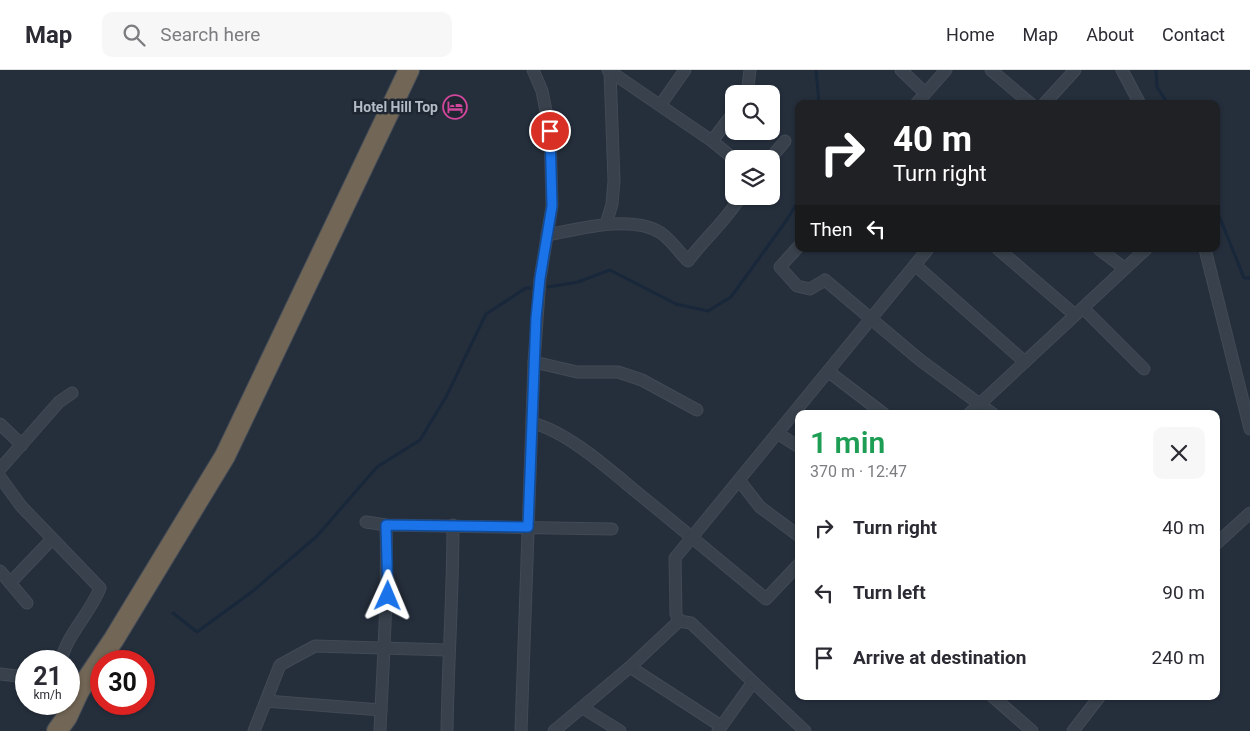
<!DOCTYPE html>
<meta charset="utf-8">
<style>
body{margin:0;font-family:Roboto,sans-serif;background:#f7f7f7;color:#2b2b33;height:100vh;display:flex;flex-direction:column;font-size:19px;white-space:nowrap}
*{box-sizing:border-box;margin:0}
p{font-size:16px;color:#7c7c81}
.icon{flex:none;width:28px;height:28px;fill:none;stroke:currentColor;stroke-width:2;stroke-linecap:round;stroke-linejoin:round}
.map{position:relative;flex:1;overflow:hidden}
.drawer{position:absolute;left:795px;top:340px;width:425px;height:290px;display:flex;flex-direction:column;background:#fff;border-radius:10px;box-shadow:0 1px 4px #0004}
.drawer>*{flex:none}
.guide{position:absolute;left:795px;top:30px;width:425px;height:152px;border-radius:10px;box-shadow:0 1px 4px #0004;background:#202124;color:#fff;overflow:hidden}
.controls{position:absolute;left:725px;top:15px;display:grid;gap:10px}
.controls a{display:grid;place-items:center;width:55px;height:55px;border-radius:10px;background:#fff;box-shadow:0 1px 4px #0004;font-size:25px}
.speed{position:absolute;left:15px;top:580px;display:flex;gap:10px;font-size:25px;font-weight:700;text-align:center}
.speed>*{display:grid;place-content:center;width:65px;height:65px;border-radius:50%;background:#fff;box-shadow:0 1px 4px #0004;line-height:1}
.speed small{font-size:12px;font-weight:400}
.speed .limit{border:8px solid #d22;background:#fff;color:#111}
.pin{position:absolute;display:grid;place-items:center;width:42px;height:42px;color:#fff;margin:-21px;border:2px solid #fff;border-radius:50%;box-shadow:0 1px 5px #0007}
.me{position:absolute;width:55px;margin:-28px;rotate:1deg;stroke-linejoin:round;filter:drop-shadow(0 0 4px #0008)}
.turn{display:flex;align-items:center;gap:18px;height:105px;padding:0 15px;font-size:22px}
.turn .icon{width:65px;height:65px;stroke-width:2.5}
.turn b{display:block;font-size:35px;line-height:42px}
.then{display:flex;align-items:center;height:48px;padding:0 15px;background:#0003;gap:10px;font-size:19px}
.round{display:grid;place-items:center;flex:none;width:52px;height:52px;border-radius:10px;background:#f7f7f7}
.headline{display:flex;align-items:center;justify-content:space-between;height:85px;padding:0 15px}
h1{font-size:30px;font-weight:600;line-height:38px;color:#1e9e55}
ul{padding:0;list-style:none}
li{display:flex;align-items:center;gap:15px;height:65px;padding:0 15px}
li div{flex:1}
li b{display:block;font-size:19px}
li em{font-style:normal}
header{display:flex;align-items:center;gap:30px;box-sizing:border-box;height:70px;padding:0 25px;background:#fff;border-bottom:1px solid #e1e1e2}
header strong{font-size:24px}
nav{display:flex;gap:28px;margin-inline-start:auto;font-size:18px}
.search{width:350px;height:45px;background:#f7f7f7;display:flex;align-items:center;gap:12px;box-sizing:border-box;padding:0 18px;border-radius:10px;color:#7c7c81;font-size:19px}
.map>svg:first-child{display:block}
</style>
<header>
<strong>Map</strong>
<div class="search"><svg class="icon" aria-label="search" viewBox="0 0 24 24"><circle cx="10" cy="10" r="6"/><path d="M15 15l6 6"/></svg>Search here</div>
<nav><a>Home</a><a>Map</a><a>About</a><a>Contact</a></nav>
</header>
<div class="map">
<svg width="1250" height="661" viewBox="0 0 1250 661">
<rect width="100%" height="100%" fill="#252f3c"/>
<g fill="none" stroke-linecap="round" stroke-linejoin="round">
<!-- stream -->
<g stroke="#18273a" stroke-width="3">
<path d="M816,0L819,34"/>
<path d="M1156,0L1157,17L1168,34"/>
<path d="M1216,138L1244,208H1250"/>
<path d="M548,217L578,212L610,200L676,234L708,241L731,227L786,151L799,130"/>
<path d="M173,543L197,562L253,521L317,466L377,397L420,370L446,327L486,244L526,218H530"/>
</g>
<!-- street casing -->
<g stroke="#424a55" stroke-width="13">
<g id="street">
<path d="M608,0L712,71L734,42"/>
<path d="M901,0L925,23"/>
<path d="M991,0L1031,34"/>
<path d="M1122,0L1140,34"/>
<path d="M747,24L750,0"/>
<path d="M661,34L685,0"/>
<path d="M916,34L946,0"/>
<path d="M1044,34L1075,0"/>
<path d="M712,71L734,89"/>
<path d="M770,89L785,71"/>
<path d="M606,154L612,134L614,111L610,1"/>
<path d="M547,165C579,159 632,144 661,163C671,170 679,182 688,191C705,168 726,151 741,126"/>
<path d="M799,176L780,197L797,216L810,219L825,210L920,290L993,344"/>
<path d="M998,179L1075,245"/>
<path d="M1099,179L1124,198"/>
<path d="M1205,179L1250,359"/>
<path d="M915,195L1025,292"/>
<path d="M1083,238L1144,299"/>
<path d="M534,292L577,302H618L642,310L697,340"/>
<path d="M829,302L884,344"/>
<path d="M969,344L1146,179"/>
<path d="M532,353C567,361 611,401 639,424C682,459 724,494 766,529L799,494"/>
<path d="M0,354L22,375"/>
<path d="M777,363L799,377"/>
<path d="M0,399L59,332L72,323"/>
<path d="M0,407L21,436L100,518C90,544 67,564 61,591"/>
<path d="M739,410L760,437L799,466"/>
<path d="M366,452L386,455L612,459"/>
<path d="M1216,474L1250,443"/>
<path d="M0,501L27,533"/>
<path d="M10,513L52,469"/>
<path d="M679,551L691,553L753,612L718,661"/>
<path d="M630,597L721,656"/>
<path d="M0,604L26,607"/>
<path d="M753,612L805,661"/>
<path d="M992,626L1032,661"/>
<path d="M266,631L381,640"/>
<path d="M583,638L620,661"/>
<path d="M254,661L280,595L315,576L448,580"/>
<path d="M380,661C383,592 388,524 386,455"/>
<path d="M447,661C448,592 453,524 453,455"/>
<path d="M521,661L534,292L540,209L552,136L550,61L542,21L533,0"/>
<path d="M554,661L630,597L679,551L676,544L675,488L928,179"/>
<path d="M1073,661L1100,626"/>
</g>
</g>
<!-- highway casing -->
<g stroke="#444c57" stroke-width="22">
<path id="highway" d="M57,661L67,647L79,621L114,569L225,386L409,0"/>
</g>
<!-- street -->
<use href="#street" stroke="#38414c" stroke-width="11"/>
<!-- highway -->
<use href="#highway" stroke="#726656" stroke-width="20"/>
</g>
<g fill="none" stroke-linecap="round" stroke-linejoin="round">
<!-- route casing -->
<g stroke="#114b97" stroke-width="12">
<path id="route" d="M388,526L386,455L528,457L536,248L540,208L552,136L550,61"/>
</g>
<!-- route -->
<use href="#route" stroke="#1a73e8" stroke-width="9"/>
</g>
<!-- icons -->
<defs>
<g id="hotel-ring" transform="scale(1.25)"><circle r="9.5" fill="#1e2631" stroke="#d1479c" stroke-width="1.5"/><path d="M-6-4.5h1.5V1H6V5H4.5V3h-9V5H-6ZM-4 0a1.8 1.8 0 1 1 3.6 0ZM.5 0V-2.5h3Q6-2.5 6 0Z" fill="#d1479c"/></g>
</defs>
<g fill-rule="evenodd">
<use href="#hotel-ring" x="455" y="37"/>
</g>
<g text-anchor="middle" dominant-baseline="central" stroke-width="5" stroke-linejoin="round" paint-order="stroke">
<!-- poi labels -->
<g font-size="14" font-weight="bold" fill="#b4bcc8" stroke="#1e2631" text-anchor="end">
<text x="438" y="37">Hotel Hill Top</text>
</g>
</g>
</svg>
<div class="controls">
<a><svg class="icon" aria-label="search" viewBox="0 0 24 24"><circle cx="10" cy="10" r="6"/><path d="M15 15l6 6"/></svg></a>
<a><svg class="icon" aria-label="layers" viewBox="0 0 24 24"><path d="M12 4l9 5-9 5-9-5zM3 14l9 5 9-5"/></svg></a>
</div>
<div class="speed"><div>21<small>km/h</small></div><div class="limit">30</div></div>
<div class="pin" style="left:550px;top:61px;background:#d93025"><svg class="icon" aria-label="arrive" viewBox="0 0 24 24"><path d="M6 21V4h12l-3 4 3 4H6"/></svg></div>
<svg class="me" style="left:388px;top:526px" viewBox="-20 -20 40 40"><path d="M0-17L14 15 0 8-14 15z" fill="#1a73e8" stroke="#fff" stroke-width="4"/></svg>
<div class="guide">
<div class="turn"><svg class="icon" aria-label="right" viewBox="0 0 24 24"><path d="M7 20v-9h11M14 6l5 5-5 5"/></svg><div><b>40 m</b>Turn right</div></div>
<div class="then">Then<svg class="icon" aria-label="left" viewBox="0 0 24 24"><path d="M17 20v-9H6M10 6l-5 5 5 5"/></svg></div>
</div>
<section class="drawer">
<div class="headline"><div><h1>1 min</h1><p>370 m · 12:47</p></div><a class="round"><svg class="icon" aria-label="close" viewBox="0 0 24 24"><path d="M6 6l12 12M18 6L6 18"/></svg></a></div>
<ul>
<li><svg class="icon" aria-label="right" viewBox="0 0 24 24"><path d="M7 20v-9h11M14 6l5 5-5 5"/></svg><div><b>Turn right</b></div><em>40 m</em></li>
<li><svg class="icon" aria-label="left" viewBox="0 0 24 24"><path d="M17 20v-9H6M10 6l-5 5 5 5"/></svg><div><b>Turn left</b></div><em>90 m</em></li>
<li><svg class="icon" aria-label="arrive" viewBox="0 0 24 24"><path d="M6 21V4h12l-3 4 3 4H6"/></svg><div><b>Arrive at destination</b></div><em>240 m</em></li>
</ul>
</section>
</div>
